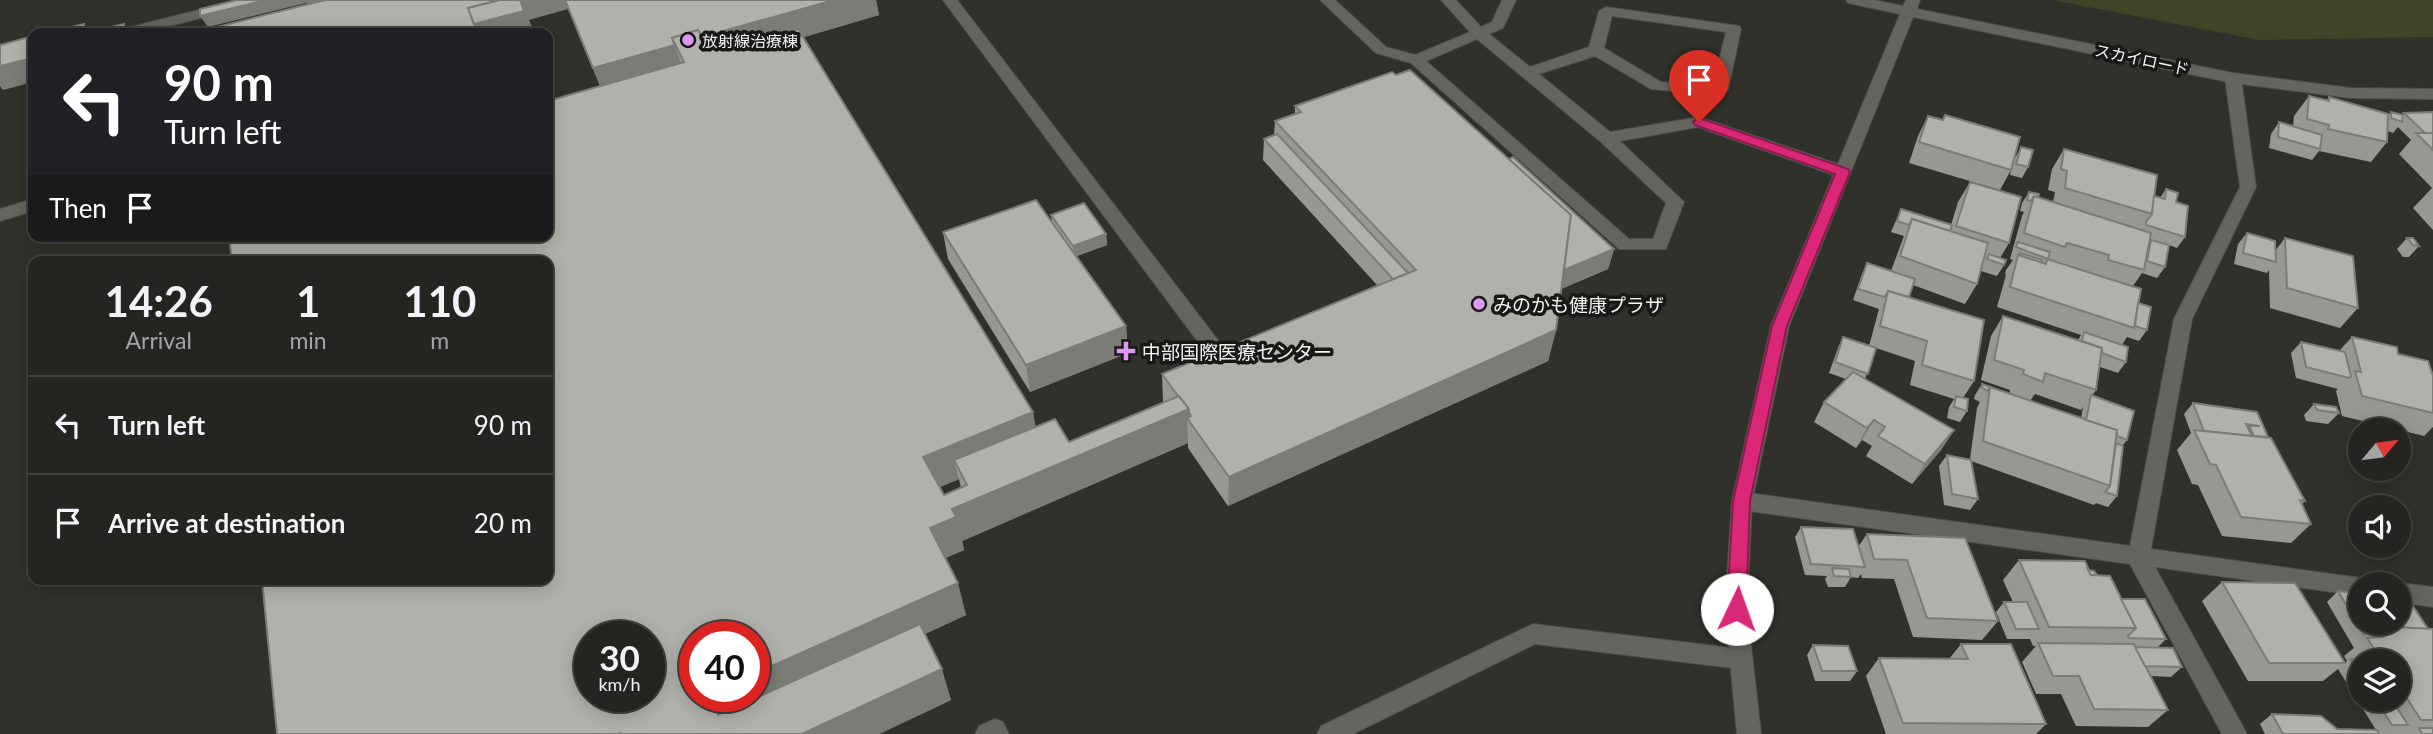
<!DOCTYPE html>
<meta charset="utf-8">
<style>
body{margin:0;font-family:Lato,"Noto Sans JP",sans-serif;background:#2c2d29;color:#f1f3f6;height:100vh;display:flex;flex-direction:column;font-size:26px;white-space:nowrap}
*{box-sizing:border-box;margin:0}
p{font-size:23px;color:#a3a5a5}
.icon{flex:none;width:38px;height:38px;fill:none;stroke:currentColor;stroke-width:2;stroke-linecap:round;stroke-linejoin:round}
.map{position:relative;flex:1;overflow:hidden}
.sheet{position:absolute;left:28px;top:256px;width:525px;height:329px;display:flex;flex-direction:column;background:#242520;border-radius:14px;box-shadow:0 4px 18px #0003,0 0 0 2px #41423e}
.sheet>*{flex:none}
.guide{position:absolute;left:28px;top:28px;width:525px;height:214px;border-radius:14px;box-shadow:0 4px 18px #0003,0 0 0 2px #41423e;background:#202124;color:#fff;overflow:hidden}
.needle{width:46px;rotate:61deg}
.fabs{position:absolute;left:2348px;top:418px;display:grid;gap:14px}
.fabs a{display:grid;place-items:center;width:63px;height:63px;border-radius:50%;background:#242520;box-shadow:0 4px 18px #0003,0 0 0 2px #41423e;font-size:35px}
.speed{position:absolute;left:574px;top:621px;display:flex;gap:14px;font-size:35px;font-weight:700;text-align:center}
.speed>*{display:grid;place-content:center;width:91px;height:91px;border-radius:50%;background:#242520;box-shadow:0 4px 18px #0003,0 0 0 2px #41423e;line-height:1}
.speed small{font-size:18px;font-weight:400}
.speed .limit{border:10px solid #d22;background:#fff;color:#111}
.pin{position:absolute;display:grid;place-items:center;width:60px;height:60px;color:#fff;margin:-72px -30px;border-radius:50% 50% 50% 0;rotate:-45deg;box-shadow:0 0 7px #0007}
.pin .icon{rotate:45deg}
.me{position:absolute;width:77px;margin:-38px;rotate:3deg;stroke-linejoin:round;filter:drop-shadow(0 0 5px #0008)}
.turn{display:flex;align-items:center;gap:24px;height:147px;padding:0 21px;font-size:32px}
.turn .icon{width:91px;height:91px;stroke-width:2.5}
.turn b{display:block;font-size:49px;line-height:60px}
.then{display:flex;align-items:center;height:66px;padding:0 21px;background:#0003;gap:14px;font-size:26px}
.eta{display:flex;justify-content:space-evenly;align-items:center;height:119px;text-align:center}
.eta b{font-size:42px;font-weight:700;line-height:49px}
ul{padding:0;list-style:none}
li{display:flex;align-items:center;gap:21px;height:98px;padding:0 21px;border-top:2px solid #41423e}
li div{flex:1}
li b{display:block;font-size:26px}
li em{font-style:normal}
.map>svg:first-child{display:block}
</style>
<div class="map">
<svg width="2433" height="734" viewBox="0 0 2433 734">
<rect width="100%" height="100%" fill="#30312b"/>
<!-- green -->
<path fill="#3f4328" d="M2052,0H2433V37L2259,40Z"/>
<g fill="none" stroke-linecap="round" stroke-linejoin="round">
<!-- service casing -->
<g stroke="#4d4e49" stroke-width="2">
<g id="service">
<path d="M239,0H263L261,3L141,33H117L119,30Z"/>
<path d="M943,0H957L1224,348L1227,353L1224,358H1210Z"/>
<path d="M1320,0H1335L1386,47L1415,55L1470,32L1441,0H1456L1481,27L1492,22L1502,0H1516L1503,28L1489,34L1530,67L1589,47L1599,11L1606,7L1739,26L1741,29L1728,90L1720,95L1651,89L1595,56L1539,74L1610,132L1699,117L1849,168L1851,172L1843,177L1837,176L1698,127L1620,141L1684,202L1666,249H1619L1411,63L1376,53ZM1612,16L1726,32L1713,85L1661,82L1604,48ZM1477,39L1601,142L1666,203L1653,239H1629L1426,61Z"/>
<path d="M33,199V211L0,221V209Z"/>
<path d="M1533,624L1741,649L1749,652L1753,659L1749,666L1741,669L1535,644L1353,734H1317L1321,726Z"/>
<path d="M995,719L1003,722L1009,734H975L979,726Z"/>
</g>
</g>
<!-- minor casing -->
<g stroke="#4d4e49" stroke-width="2">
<g id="minor">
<path d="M2233,73L2241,78L2256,187L2192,319L2151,549L2361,578L2369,580L2371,584H2361V596L2155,567L2247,734H2222L2130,564L1742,510L1735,507L1732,501L1735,495L1742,492L2130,546L2174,319L2240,187L2225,78Z"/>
<path d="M2399,583L2433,587V607L2399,602V584H2393Z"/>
</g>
</g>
<!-- tertiary casing -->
<g stroke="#4d4e49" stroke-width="2">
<path id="tertiary" d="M1846,0H1874L1903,6L1906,0H1920L1917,9L2233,73L2351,88L2433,89V99L2351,98L2233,83L1913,17L1789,326L1752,501L1747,609L1761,734H1737L1725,609L1732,501L1771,326L1900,14L1848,3Z"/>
</g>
<!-- service -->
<use href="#service" fill="#64655f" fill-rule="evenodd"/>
<!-- minor -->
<use href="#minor" fill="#64655f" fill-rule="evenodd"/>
<!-- tertiary -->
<use href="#tertiary" fill="#64655f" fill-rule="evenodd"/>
</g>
<!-- wall -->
<g fill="#979893" fill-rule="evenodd">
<path d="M565,0H876L879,15L804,37L1036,427L1069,442L1163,403L1162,374L1377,285L1263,160L1264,139L1274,135L1275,121L1295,114V106L1509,159L1614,249L1608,269L1561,289L1556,330L1548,361L1228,506L1188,448V443L962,541L964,550L945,558L966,615L925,634L951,700L879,734H277L600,86ZM959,479L961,488L944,495L940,487Z"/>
<path d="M2309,96L2326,101L2329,97L2388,115L2391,112L2403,115L2404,113L2433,112V230L2413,208L2432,188L2399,154L2411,140L2398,127L2393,133L2388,131L2387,142L2371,162L2319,151L2312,160L2269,148L2271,134L2279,122L2293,126L2294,116Z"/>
<path d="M1928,116L2015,158L2021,147L2028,167L2022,178L2010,175L2011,170L2000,190L1909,163L1918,136Z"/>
<path d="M2064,149L2154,196L2160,198L2166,189L2176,202L2185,237L2177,248L2169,245L2165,267L2157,278L2142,273L2133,286L2147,330L2139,341L2127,337L2122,345L2126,362L2118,373L2100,367L2096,390L2092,396L2127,440L2123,445L2117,496L2108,507L2096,503L2094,505L1971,461L1978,499L1970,510L1944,505L1939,466L1947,455L1970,459L1977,408L1980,402L1974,399L1975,395L1982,384L2010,394V390L1981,380L1991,336L2003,316L2078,340L2081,335L1997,307L2006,275L2005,274L2006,270L2013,260L2010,259L2022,216L2024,212L2020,211L2022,203L2029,192L2038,197L2053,202L2055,192L2048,190L2052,169ZM2035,394L2081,410L2083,407L2081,418L2030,401Z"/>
<path d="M1970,182L2009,243L2000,258L2004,265L1997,276L1981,271L1977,284L1965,304L1913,285L1909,297L1974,381L1963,398L1967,411L1960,422L1947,418L1949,407L1954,399L1910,385L1915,361L1876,348L1865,379L1954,430L1941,450L1912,484L1866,456L1872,446L1862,440L1856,448L1814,422L1824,402L1846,379L1829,373L1838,348L1843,337L1869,346L1879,309L1853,300L1862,274L1867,263L1891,271L1904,236L1891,232L1901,209L1951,225L1958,202Z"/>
<path d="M1051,215L1106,234L1107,245L1077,256L1126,326L1128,353L1030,392L948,259L943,232L1052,222Z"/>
<path d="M2247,233L2275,251L2285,238L2358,308L2340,328L2270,308L2269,270L2267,273L2234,264L2238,244Z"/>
<path d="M2407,238L2419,246L2409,257H2403L2397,249Z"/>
<path d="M2352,337L2398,354L2433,376V427L2424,436L2342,416L2336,391L2338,389L2296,378L2291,353L2301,342L2339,351Z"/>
<path d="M2193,403L2240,409L2268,437L2305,501L2302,504L2311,524L2291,543L2222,536L2198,485L2192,484L2177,450L2191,433L2184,414Z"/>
<path d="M2314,404L2339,413L2328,424L2306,421L2304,415Z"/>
<path d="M1801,527L1858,547L1867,534L1998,621L1982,640L1913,637L1894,579L1862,578L1861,574L1858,578L1851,577L1845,587H1828L1825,579L1827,576L1805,575L1795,537Z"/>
<path d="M2019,560L2088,570L2097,575L2166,639L2157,648L2182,667L2171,677L2151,676L2168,710L2148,727L2076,726L2061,694H2036L2022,662L2036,646H2033L2030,639H2007L1996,612L2004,602H2013L2003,580Z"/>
<path d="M2222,582L2345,663L2347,661L2344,656L2354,648L2327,602L2338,591L2428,629H2433V734H2265L2260,724L2272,714L2337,729L2376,730L2338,669L2323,681H2248L2202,601ZM2361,662H2399V700H2361Z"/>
<path d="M1961,644L2046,724L2036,734H1886L1866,676L1879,658L1949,659Z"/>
<path d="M1813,645L1857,671L1850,681H1815L1807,655Z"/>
</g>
<!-- shaded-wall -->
<g fill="#7b7c78">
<path d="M267,0H330L312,12L306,3L208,27L200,16Z"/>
<path d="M520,0H565L568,9L529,20L535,33H471L474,24Z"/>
<path d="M834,0H876L879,15L687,71L676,45Z"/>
<path d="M84,24L91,33H84Z"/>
<path d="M124,24L131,33H124Z"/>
<path d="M675,45L684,72L604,95L593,68Z"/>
<path d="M33,58V82L3,90L0,86V66Z"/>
<path d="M1106,234L1107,245L1074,257L1073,246Z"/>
<path d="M1614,249L1608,269L1556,291L1562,271Z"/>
<path d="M1126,326L1128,353L1030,392L1026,365Z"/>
<path d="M1556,330L1548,361L1228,506L1229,477Z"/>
<path d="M1189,409V420L1187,418L1188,443L962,541L964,550L939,561L930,528L952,509Z"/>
<path d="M1033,412L1039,446L954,460L959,479L932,490L923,457Z"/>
<path d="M1874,420L1862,440L1856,448L1867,428Z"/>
<path d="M1954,430L1941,450L1912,484L1925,464Z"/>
<path d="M958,583L966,615L728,723L718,715L712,696H754V674Z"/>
<path d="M942,669L951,700L879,734H802Z"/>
</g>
<!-- building -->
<g fill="#b0b1ab" stroke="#7b7c78" stroke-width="2" fill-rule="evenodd">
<path d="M237,0H267L200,16V9Z"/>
<path d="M325,0H500L468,8L477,32L471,33H193Z"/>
<path d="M500,0H520L524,11L474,24L468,8Z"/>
<path d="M565,0H834L702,37L698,30L672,38L675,45L593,68Z"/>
<path d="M84,24V33H46Z"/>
<path d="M124,24V33H98V30Z"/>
<path d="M798,29L1033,412L923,457L944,495L967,485L954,460L1055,419L1069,442L1179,396L1189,409L952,509L956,517L930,528L958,583L754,674V637H695V696H712L718,715L920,624L942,669L802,734H620V733L618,734H277L262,579H548V261H232L229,236H548V101L684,62L672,38L698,30L707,45L749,33L754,42ZM590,637H649V696H590Z"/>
<path d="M33,36V58L0,66V45Z"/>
<path d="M1410,70L1571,215L1556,330L1229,477L1187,418L1191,416L1189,412V409L1179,396H1178L1162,374L1416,270L1275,121L1301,112L1295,106L1392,72L1396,75Z"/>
<path d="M2309,96L2329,101V97L2388,114L2387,142L2328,129L2329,125L2307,119Z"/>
<path d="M2391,112L2403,115L2402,122L2391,118Z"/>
<path d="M2433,112V133H2425L2404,113Z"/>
<path d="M1945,115L2020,137L2011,170L1919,142L1928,116L1943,120Z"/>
<path d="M2279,122L2322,135L2320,149L2278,137Z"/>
<path d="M2416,133H2433V150Z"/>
<path d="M1277,134L1408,273L1393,279L1264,139Z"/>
<path d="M2021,147L2033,150L2028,167L2016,164Z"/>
<path d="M2064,149L2157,175L2152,214L2065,188L2067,171L2061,169Z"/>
<path d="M1513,157L1614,249L1564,270L1571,215L1509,159Z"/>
<path d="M1970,182L2021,197L2009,243L1956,226Z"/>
<path d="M2166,189L2178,193L2176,202L2188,206L2185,237L2146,225V222L2152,214L2154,196L2165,199Z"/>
<path d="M2029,192L2039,194L2038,197L2034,196L2031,201L2027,200Z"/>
<path d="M2034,196L2151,233L2144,270L2108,260L2109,255L2067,243L2065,247L2024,233Z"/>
<path d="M1036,200L1126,326L1026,365L943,232Z"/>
<path d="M1084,203L1106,234L1073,246L1051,215Z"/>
<path d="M1901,209L1952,225L1950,231L1912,219L1909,225L1897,221Z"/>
<path d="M1912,219L1988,243L1977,284L1900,256Z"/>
<path d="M2247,233L2275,241L2276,262L2243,253Z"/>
<path d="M2285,238L2353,256L2358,308L2287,288Z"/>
<path d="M2407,238H2413L2419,246L2413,245Z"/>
<path d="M2151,240L2169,245L2165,267L2147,261Z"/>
<path d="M2018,242L2050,252L2048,259L2016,247Z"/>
<path d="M2020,253L2042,260V263L2019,255Z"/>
<path d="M1989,254L2006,260L2004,265L1987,259Z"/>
<path d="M2018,255L2046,264L2047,259L2141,289L2134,328L2010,287Z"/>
<path d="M1867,263L1915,279L1909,297L1888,291L1885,297L1858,289Z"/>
<path d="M1888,291L1984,320L1974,381L1922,365L1927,341L1880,326Z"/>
<path d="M2138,303L2151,307L2147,330L2135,326Z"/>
<path d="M2003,316L2102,348L2096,390L2045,373L2043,382L2023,374L2024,370L1994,360Z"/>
<path d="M2084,332L2128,347L2126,362L2102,353V348L2082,341Z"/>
<path d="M1843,337L1876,348L1868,374L1835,362Z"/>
<path d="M2352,337L2397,347L2398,354L2428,361L2433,376V413L2362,396L2355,371L2361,372Z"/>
<path d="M2301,342L2345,352L2351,376L2349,378L2306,367Z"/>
<path d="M1853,372L1954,430L1925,464L1878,436L1885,427L1874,420L1867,428L1824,402Z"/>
<path d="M1982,384L1996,389L1990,387L1988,391L1982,388Z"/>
<path d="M1990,387L2117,430L2110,486L1983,441Z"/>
<path d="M2091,395L2134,411L2127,440L2117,436V430L2086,420Z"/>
<path d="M1956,396L1968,399L1967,411L1954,407Z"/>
<path d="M2193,403L2257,412L2268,437L2254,436L2249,426H2260L2246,424L2252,436L2204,431Z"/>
<path d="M2314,404L2336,407L2339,413L2317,410Z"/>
<path d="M2194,430L2271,438L2305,501L2300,500L2311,524L2241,517L2216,465L2210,464Z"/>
<path d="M2116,443L2123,446L2117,496L2105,492L2110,486Z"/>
<path d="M1947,455L1971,460L1978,499L1952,494Z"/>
<path d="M1801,527L1853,529L1865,567L1811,564Z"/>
<path d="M1867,534L1965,538L1998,621L1927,618L1907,560L1874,559Z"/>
<path d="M2019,560L2085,561L2091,575L2110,576L2136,628L2049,627Z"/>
<path d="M1832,568L1849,569L1851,577L1834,576Z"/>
<path d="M2088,570L2094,571L2097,575H2091Z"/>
<path d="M2222,582L2295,583L2345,663H2269Z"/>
<path d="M2338,591L2361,594V623H2399V599L2409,600L2428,629L2374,626L2364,635Z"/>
<path d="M2121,599H2145L2166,639L2129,638L2128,636L2136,628Z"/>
<path d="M2004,602H2027L2039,629H2016Z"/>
<path d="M2374,626L2433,629V720H2421L2399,686V662H2383L2367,638L2383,637Z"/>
<path d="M2038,643L2134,644L2168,710L2094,709L2079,676H2053Z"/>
<path d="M1961,644H2011L2046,724L1903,723L1879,658L1968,659Z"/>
<path d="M1813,645L1848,646L1857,671H1822Z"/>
<path d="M2135,647L2173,648L2182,667L2145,666Z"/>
<path d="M2350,659H2365L2367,662H2361V676Z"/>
<path d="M2376,700H2392L2408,725H2392Z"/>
<path d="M2272,714L2321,716L2337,729L2377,730L2379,734H2283Z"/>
<path d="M2419,728H2433V734H2422Z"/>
</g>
<!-- route -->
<path fill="#db2777" stroke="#8e194d" stroke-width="2" d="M1699,118L1848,169L1850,172L1787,326L1750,501L1746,609L1743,614L1737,617L1730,614L1727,609L1733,501L1772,326L1835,174L1695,125L1693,122Z"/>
<!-- markers -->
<g fill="#dc99f4" stroke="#181816" stroke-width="2.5">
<circle cx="688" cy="40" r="7"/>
<circle cx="1479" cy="304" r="7"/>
<path d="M1122.5 340.5h7v7h7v7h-7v7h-7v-7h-7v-7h7z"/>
</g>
<g text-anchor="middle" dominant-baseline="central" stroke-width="7" stroke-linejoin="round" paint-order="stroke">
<!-- far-poi labels -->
<g font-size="16" fill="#f4f5f1" stroke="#181816" text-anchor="start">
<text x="702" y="40">放射線治療棟</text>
</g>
<!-- far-street labels -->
<g font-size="16" fill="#f4f5f1" stroke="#181816">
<text transform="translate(2142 59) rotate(12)">スカイロード</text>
</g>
<!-- poi labels -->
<g font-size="19" fill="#f4f5f1" stroke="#181816" text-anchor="start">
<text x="1493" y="304">みのかも健康プラザ</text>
<text x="1142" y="351">中部国際医療センター</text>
</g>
</g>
</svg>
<div class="fabs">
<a><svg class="needle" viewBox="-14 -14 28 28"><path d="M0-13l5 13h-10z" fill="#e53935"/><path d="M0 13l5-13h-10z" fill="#a3a5a5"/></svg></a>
<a><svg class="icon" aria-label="sound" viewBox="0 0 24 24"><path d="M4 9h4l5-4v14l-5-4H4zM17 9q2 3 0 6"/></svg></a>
<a><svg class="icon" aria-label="search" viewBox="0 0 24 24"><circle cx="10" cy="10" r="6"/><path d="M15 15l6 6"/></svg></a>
<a><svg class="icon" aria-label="layers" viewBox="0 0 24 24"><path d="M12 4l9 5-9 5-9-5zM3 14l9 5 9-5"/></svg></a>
</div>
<div class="speed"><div>30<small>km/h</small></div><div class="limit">40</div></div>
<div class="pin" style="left:1699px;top:122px;background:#d93025"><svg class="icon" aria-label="arrive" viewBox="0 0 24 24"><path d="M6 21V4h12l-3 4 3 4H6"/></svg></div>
<svg class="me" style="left:1737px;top:609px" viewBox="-20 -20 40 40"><circle r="19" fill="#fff"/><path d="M0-13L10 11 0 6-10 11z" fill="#db2777"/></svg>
<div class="guide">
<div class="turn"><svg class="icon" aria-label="left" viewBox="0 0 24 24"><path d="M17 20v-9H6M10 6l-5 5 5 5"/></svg><div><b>90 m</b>Turn left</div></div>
<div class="then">Then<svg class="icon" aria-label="arrive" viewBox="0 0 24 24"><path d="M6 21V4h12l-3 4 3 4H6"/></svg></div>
</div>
<section class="sheet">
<div class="eta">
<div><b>14:26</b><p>Arrival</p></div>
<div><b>1</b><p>min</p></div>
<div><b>110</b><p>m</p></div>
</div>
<ul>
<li><svg class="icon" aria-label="left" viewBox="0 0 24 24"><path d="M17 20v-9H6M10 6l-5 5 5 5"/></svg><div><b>Turn left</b></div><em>90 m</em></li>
<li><svg class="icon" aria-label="arrive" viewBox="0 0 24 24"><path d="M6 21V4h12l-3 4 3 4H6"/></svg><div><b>Arrive at destination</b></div><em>20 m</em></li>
</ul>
</section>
</div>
